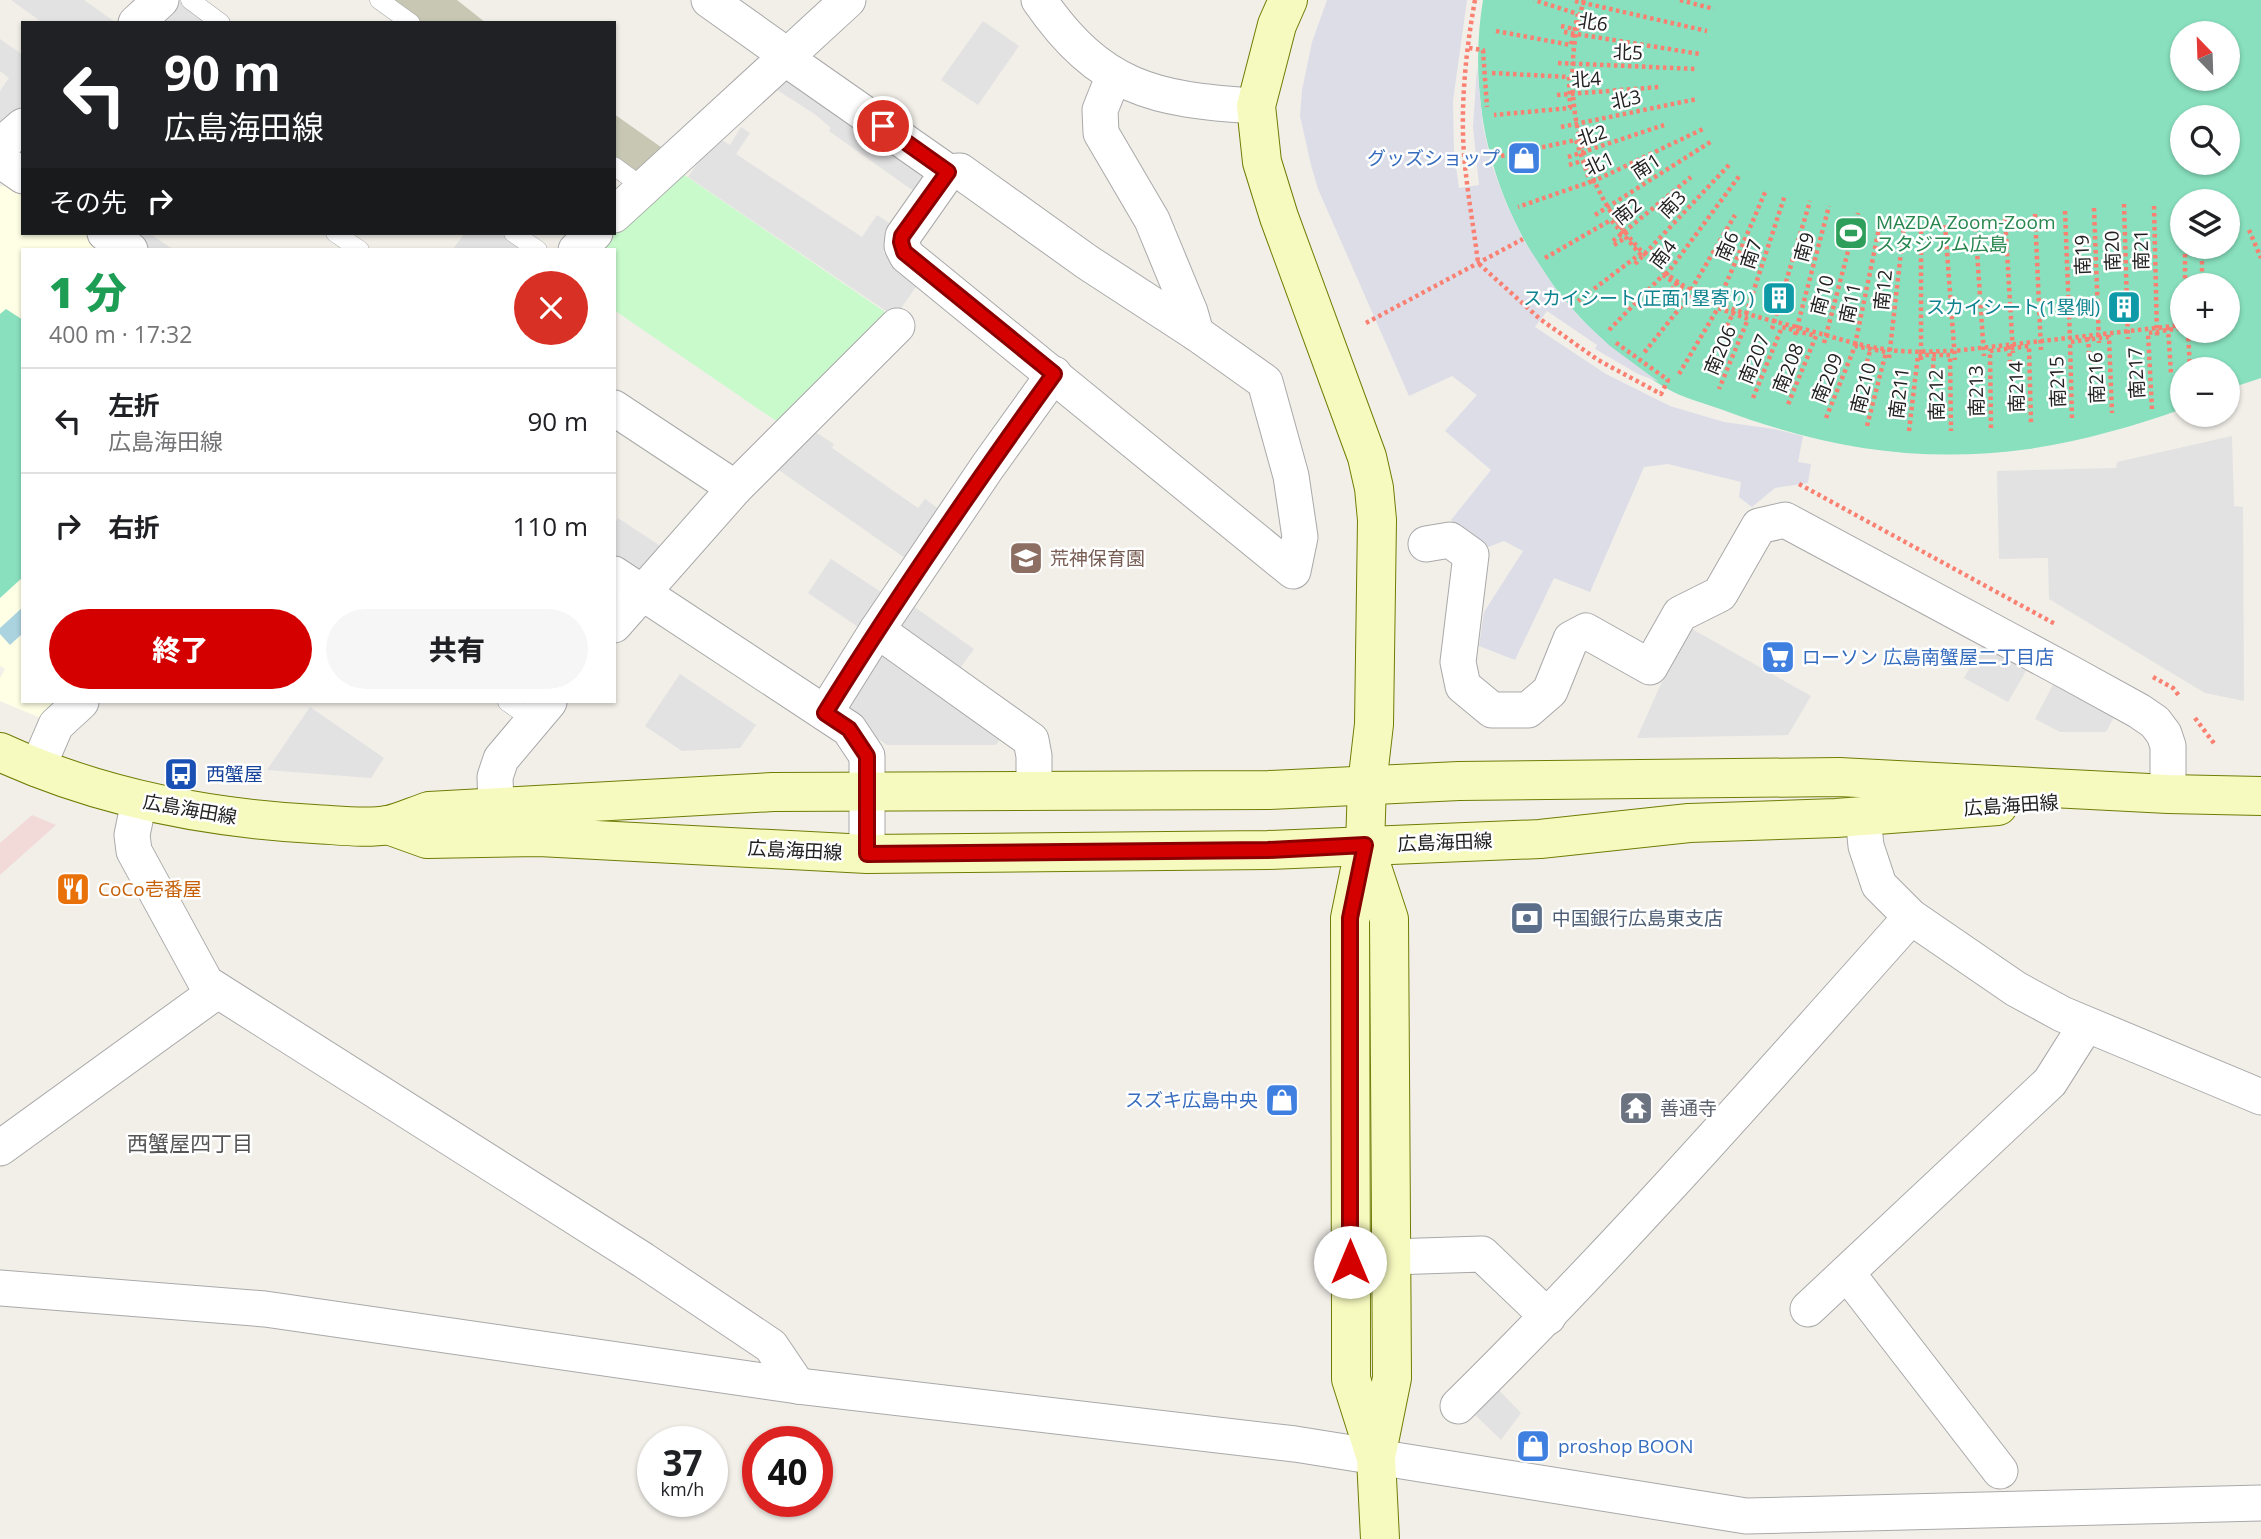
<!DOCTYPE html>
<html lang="ja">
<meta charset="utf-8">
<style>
body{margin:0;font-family:"Open Sans","Noto Sans JP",sans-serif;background:#f6f6f6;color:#202124;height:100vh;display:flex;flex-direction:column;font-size:26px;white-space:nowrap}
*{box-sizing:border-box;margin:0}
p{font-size:23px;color:#757577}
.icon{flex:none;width:38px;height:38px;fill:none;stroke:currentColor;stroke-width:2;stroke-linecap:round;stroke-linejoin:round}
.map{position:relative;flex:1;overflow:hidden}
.sheet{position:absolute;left:21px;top:248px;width:595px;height:455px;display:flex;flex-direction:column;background:#fff;border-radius:0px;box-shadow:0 2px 5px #0004}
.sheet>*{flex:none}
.hud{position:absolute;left:21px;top:21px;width:595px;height:214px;border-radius:0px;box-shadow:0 2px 5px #0004;background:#202124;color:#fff;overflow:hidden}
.needle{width:46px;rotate:337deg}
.tools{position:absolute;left:2170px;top:21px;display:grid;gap:14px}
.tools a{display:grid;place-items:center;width:70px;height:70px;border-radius:50%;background:#fff;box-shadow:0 2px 5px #0004;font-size:35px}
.speed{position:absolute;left:637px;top:1426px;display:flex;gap:14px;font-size:35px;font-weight:700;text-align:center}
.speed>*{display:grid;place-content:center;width:91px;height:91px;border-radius:50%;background:#fff;box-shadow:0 2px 5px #0004;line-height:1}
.speed small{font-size:18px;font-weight:400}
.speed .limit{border:10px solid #d22;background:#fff;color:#111}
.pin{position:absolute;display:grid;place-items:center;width:60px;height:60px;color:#fff;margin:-30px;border:4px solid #fff;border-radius:50%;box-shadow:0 2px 7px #0007}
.me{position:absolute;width:77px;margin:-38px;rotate:0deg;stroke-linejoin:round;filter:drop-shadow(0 0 5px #0008)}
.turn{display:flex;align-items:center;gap:24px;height:147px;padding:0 28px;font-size:32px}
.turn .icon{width:91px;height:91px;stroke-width:2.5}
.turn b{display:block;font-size:49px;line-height:60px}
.then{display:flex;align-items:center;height:66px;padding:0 28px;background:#0003;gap:14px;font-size:26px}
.round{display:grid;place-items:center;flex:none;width:74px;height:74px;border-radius:37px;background:#f6f6f6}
.headline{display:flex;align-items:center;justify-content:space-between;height:119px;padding:0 28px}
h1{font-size:42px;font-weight:800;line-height:52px;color:#1e9e55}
.action{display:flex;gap:14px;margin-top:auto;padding:14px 28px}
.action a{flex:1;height:80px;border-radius:42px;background:#d40000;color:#fff;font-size:28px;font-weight:800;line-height:80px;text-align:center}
.action a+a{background:#f6f6f6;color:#202124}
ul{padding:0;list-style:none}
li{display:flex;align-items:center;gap:21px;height:105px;padding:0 28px;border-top:2px solid #e0e0e0}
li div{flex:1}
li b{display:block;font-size:26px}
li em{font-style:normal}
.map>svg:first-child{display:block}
</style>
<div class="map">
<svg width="2261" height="1539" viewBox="0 0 2261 1539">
<rect width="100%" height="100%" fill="#f2efe9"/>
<!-- commercial -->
<path fill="#f2dad9" d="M32,815L56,825L0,875V843Z"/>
<!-- education -->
<path fill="#ffffe5" d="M19,185L23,187V233H89L115,250H23V702H68L48,721L0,701V678L5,669L0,666V186Z"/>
<!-- construction -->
<g fill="#c7c7b4">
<path d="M390,0H457L486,23H422Z"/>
<path d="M614,114L668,152L638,176L614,159Z"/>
</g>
<!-- park -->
<path fill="#c8facc" d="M677,170L894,318L785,427L614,310V250H589L608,233H614V227Z"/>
<!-- pitch -->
<g fill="#88e0be" fill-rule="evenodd">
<path d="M1483,0H2261V378L2228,389V369H2182V409C2132,427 2081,441 2029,449C1920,464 1825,448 1723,410C1704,403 1682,398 1664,387C1604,349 1551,294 1519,230C1483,159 1470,79 1483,0ZM2182,33H2228V79H2182ZM2182,117H2228V163H2182ZM2182,201H2228V247H2182ZM2182,285H2228V331H2182Z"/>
<path d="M6,309L23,320V577L0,598V314Z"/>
</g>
<!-- parking -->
<g fill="#e2e2e2">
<path d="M11,0H84L115,22L43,23Z"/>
<path d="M179,1L210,23H157Z"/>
<path d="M983,21L1019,46L978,105L941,80Z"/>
<path d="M0,39L23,55V105L0,125V91L9,78L0,71Z"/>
<path d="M791,73L930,172L922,197L829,131L831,128L816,115L774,88Z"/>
<path d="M741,127L750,133L736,154L862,237L877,215L898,229L883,252L922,278L895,317L688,177L706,151L720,139L730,145Z"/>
<path d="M118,233H149L174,250H144Z"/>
<path d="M465,233H502L526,250H452Z"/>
<path d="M809,428L834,444L832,448L918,508L925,499L946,514L905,558L773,466Z"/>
<path d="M2232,436L2234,506L2243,507L2244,701L2205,693L2049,599L2048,558L1999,559L1997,471L2116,468L2117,462Z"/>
<path d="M618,518L668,551L642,580L614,562V524Z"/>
<path d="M831,559L890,598L867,633L808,593Z"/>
<path d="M906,601L974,649L955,675L897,633Z"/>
<path d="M1692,629L1811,696L1788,735L1637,738L1659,688Z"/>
<path d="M876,643L1007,730L996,745H887L832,708Z"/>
<path d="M1982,646L2026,671L2008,702L1964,678Z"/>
<path d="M680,674L756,725L740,748L682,751L645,726Z"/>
<path d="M2054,683L2115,715L2106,732H2060L2035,719Z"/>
<path d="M310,707L384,758L371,778L267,770Z"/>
<path d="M1489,1380L1521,1413L1501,1440L1465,1405Z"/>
</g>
<!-- plaza -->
<path fill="#dddde8" d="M1327,0H1467L1453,101L1454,153L1459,188L1479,185L1473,127L1477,66L1483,126L1492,165L1506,203L1523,239L1555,288L1581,319L1610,346L1659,382L1638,374L1595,349L1597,345L1547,311L1535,327L1606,374L1670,406L1724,422L1774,429L1803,436L1798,462L1811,464L1808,483L1775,488L1752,507L1739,497L1741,482L1668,464L1644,467L1590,592L1554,578L1515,660L1479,646L1484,612L1523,551L1504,541L1488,547L1451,520L1491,470L1445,431L1477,395L1452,376L1409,396L1318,189L1311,165L1300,116L1302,90L1312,42Z"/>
<!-- water -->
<path fill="#aad3df" d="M23,607V633L10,645L0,634V628Z"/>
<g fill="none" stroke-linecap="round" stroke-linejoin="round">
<!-- lane casing -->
<g stroke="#a9a9a9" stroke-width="19">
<g id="lane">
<path d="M190,0L221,23"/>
<path d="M379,0L411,23"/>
<path d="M614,166L644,188"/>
<path d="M335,233L360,250"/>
<path d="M513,233L538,250"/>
<path d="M507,702L533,720"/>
</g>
</g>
<!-- street casing -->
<g stroke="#a9a9a9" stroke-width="37">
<g id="street">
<path d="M709,0L778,49L795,65L948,172L960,171L1087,262L1196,333L1265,382L1291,476L1300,537L1293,571L907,256L902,246L903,236L948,172"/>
<path d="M1039,0C1100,88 1153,100 1256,106"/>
<path d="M136,23L161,0"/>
<path d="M1114,75L1100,110L1101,133L1152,220L1190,312L1196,333"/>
<path d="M0,146L23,126"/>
<path d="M0,160L23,176"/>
<path d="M614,215L848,0"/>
<path d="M105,233L130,250"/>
<path d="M576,250L595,233"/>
<path d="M614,408L735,488"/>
<path d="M1426,544L1450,540L1471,555L1458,662L1463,686L1492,710H1528L1550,691L1571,639L1586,631L1650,667L1680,614L1720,594L1759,526L1785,520L2070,673L2139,711L2155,722L2164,734L2168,746V794"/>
<path d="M614,574L849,729L867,756V854"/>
<path d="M614,625L735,488L897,326"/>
<path d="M825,713L877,630"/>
<path d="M37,769L56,725L81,702"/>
<path d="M1034,791V756L1031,740L877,630L988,466L1054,374"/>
<path d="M139,801L132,835L134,851L206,983L643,1260L771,1346L798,1386"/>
<path d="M1863,816L1866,846L1879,885L1911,917L2016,989L2062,1014L2261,1097"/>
<path d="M497,836L495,777L501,759L549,702"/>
<path d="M0,1148L217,991"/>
<path d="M1391,1257L1482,1254L1548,1317"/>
<path d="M1847,1273L2000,1471"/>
<path d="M0,1288L265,1309L798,1386L1295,1444L1746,1516L2261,1503"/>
<path d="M1808,1309L2050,1082L2086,1025"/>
<path d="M1458,1406C1616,1250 1763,1083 1911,917"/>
</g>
</g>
<!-- secondary casing -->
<g stroke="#707d05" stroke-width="40">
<g id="secondary">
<path d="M1288,0L1277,25L1256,106L1262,162L1279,217L1367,457L1374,488L1377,520L1374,724L1367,785L1365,845L1350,918L1351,1315V1379L1376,1458L1380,1539"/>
<path d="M0,752C100,798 205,818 314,824C337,825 365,829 388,825C402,822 416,815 429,811L773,792L1269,790L1459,781L1839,777L2168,794L2261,796"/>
<path d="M388,825L427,839L539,837L867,854L1268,850L1540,839L1689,823L1836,818L1998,806"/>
<path d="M1365,846L1389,919L1392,1378L1377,1452"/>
</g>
</g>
<!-- path -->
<g stroke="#fa8072" stroke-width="4.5" stroke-dasharray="3.5 3.5" stroke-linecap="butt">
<path d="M1475,0C1467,44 1462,90 1463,134C1464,177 1473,220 1478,263L1540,319L1598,360L1661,394L1668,380L1615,342"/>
<path d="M1584,0C1550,110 1592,232 1692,291C1723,309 1758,317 1792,326C1825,334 1857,346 1891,350C1912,353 1933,351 1954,351L2182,325"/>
<path d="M1680,0L1714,9"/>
<path d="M1575,1L1707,31"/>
<path d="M1561,26L1574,29"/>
<path d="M1496,31L1571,45L1578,14L1534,0"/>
<path d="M1564,32L1700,54"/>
<path d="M1469,48L1483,50L1487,107"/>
<path d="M1558,63L1697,69"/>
<path d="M1492,73L1569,77L1570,108L1494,115"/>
<path d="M1557,95L1659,87"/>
<path d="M1561,127L1697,99"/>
<path d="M1501,156L1576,140L1590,182L1518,207"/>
<path d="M1568,157L1664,125"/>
<path d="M1569,165L1582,161"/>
<path d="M1592,182L1705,128"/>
<path d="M2124,204L2128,339"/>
<path d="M2154,206L2157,336"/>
<path d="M2094,208L2099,343"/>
<path d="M2065,211L2070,339"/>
<path d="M2035,214L2041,350"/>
<path d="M1595,215L1712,141"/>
<path d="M2005,218L2013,353"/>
<path d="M1975,221L1984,356"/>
<path d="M1945,225L1955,360"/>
<path d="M2249,230L2261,258"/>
<path d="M1613,241L1691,177"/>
<path d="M1614,245L1625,238"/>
<path d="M2185,247V285"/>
<path d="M2202,247V285"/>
<path d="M1545,258L1611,220L1640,254L1578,301"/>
<path d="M1635,264L1729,165"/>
<path d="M1666,275L1740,175"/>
<path d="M1691,290L1735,215"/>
<path d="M1667,295L1678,282"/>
<path d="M1717,305L1766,190"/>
<path d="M1746,314L1785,195"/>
<path d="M1366,323L1523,239"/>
<path d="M1727,326L1734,311"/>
<path d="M2168,327L2171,374"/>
<path d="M1772,329L1810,201"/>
<path d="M1609,330L1663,275L1691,294L1643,354"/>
<path d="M2188,331L2190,369"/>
<path d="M1795,335L1829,206"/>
<path d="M2088,337L2089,353"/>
<path d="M1824,343L1858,213"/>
<path d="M1855,345L1881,219"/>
<path d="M2009,346L2010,362"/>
<path d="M1889,358L1904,225"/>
<path d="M1921,360V227"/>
<path d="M1867,362L1871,347"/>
<path d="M1933,368L1934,352"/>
<path d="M1679,374L1718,308L1748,319L1719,389"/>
<path d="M1753,398L1782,327L1816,336L1787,407"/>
<path d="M2152,409L2148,333L2182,328"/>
<path d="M1826,418L1855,346L1886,352L1867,426"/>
<path d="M2072,418L2070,342L2109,337L2112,413"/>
<path d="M1991,428L1990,351L2029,346L2031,423"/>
<path d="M1909,431L1918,355H1950L1951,431"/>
<path d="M1799,484L2057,625"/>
<path d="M2153,677L2173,688L2180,697"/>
<path d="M2195,718L2216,746"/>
</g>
<!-- lane -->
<use href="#lane" stroke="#fff" stroke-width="18"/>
<!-- street -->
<use href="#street" stroke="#fff" stroke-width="35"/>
<!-- secondary -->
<use href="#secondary" stroke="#f7fabf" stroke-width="38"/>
</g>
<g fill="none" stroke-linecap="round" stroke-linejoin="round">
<!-- route casing -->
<g stroke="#8a0000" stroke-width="18">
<path id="route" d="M883,126L948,172L902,236L901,242L904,252L1054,374C974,485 897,597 825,713L849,729L867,756V854L1268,850L1365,845L1350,918V1262"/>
</g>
<!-- route -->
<use href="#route" stroke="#d40000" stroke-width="12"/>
</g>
<!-- icons -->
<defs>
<g id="shop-square" transform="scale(1.75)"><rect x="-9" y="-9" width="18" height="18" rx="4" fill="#3f7fe0" stroke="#fff"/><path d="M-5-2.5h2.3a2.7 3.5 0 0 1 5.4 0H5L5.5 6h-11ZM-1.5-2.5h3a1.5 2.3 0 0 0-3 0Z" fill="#fff"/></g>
<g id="stadium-square" transform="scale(1.75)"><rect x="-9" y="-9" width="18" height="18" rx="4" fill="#2e9e5b" stroke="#fff"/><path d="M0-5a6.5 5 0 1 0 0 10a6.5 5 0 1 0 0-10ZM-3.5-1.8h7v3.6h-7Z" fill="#fff"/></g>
<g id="building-square" transform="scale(1.75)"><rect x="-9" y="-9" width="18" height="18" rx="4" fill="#0f9aa8" stroke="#fff"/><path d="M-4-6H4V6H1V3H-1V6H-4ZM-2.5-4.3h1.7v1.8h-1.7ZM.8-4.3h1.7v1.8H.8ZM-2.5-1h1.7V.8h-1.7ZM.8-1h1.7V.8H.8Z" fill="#fff"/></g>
<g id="school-square" transform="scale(1.75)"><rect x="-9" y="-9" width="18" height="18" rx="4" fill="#8d6e63" stroke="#fff"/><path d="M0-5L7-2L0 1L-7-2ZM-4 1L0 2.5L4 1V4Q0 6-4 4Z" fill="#fff"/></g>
<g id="supermarket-square" transform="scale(1.75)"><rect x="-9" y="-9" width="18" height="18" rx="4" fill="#3f7fe0" stroke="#fff"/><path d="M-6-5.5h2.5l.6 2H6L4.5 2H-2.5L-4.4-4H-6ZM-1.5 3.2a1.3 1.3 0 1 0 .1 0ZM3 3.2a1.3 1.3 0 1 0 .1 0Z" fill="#fff"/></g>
<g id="bus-square" transform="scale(1.75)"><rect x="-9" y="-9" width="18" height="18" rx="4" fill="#1a4fb4" stroke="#fff"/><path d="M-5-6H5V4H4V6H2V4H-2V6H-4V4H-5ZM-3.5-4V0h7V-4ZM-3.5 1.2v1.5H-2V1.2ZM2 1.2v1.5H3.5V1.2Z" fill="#fff"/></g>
<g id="restaurant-square" transform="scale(1.75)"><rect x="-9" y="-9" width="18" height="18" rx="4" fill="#e8710a" stroke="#fff"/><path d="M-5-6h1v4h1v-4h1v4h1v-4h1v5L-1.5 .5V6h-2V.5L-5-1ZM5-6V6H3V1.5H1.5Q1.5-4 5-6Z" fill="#fff"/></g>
<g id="bank-square" transform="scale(1.75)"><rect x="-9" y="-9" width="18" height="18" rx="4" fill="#5c6f8a" stroke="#fff"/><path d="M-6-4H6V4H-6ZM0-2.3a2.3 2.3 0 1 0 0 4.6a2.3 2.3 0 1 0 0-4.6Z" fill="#fff"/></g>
<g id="temple-square" transform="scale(1.75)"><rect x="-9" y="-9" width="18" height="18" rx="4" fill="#6b7280" stroke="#fff"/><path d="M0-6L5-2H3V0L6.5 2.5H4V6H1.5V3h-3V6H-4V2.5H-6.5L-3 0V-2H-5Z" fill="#fff"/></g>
</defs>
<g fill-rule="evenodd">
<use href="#shop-square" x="1524" y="158"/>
<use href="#stadium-square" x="1851" y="233"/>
<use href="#building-square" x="1779" y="298"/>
<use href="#building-square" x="2124" y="307"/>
<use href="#school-square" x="1026" y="558"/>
<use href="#supermarket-square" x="1778" y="657"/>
<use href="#bus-square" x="181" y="774"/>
<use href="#restaurant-square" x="73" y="889"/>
<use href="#bank-square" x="1527" y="918"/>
<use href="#shop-square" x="1282" y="1100"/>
<use href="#temple-square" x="1636" y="1108"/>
<use href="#shop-square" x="1533" y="1446"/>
</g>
<g text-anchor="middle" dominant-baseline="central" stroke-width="5" stroke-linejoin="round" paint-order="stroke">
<!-- street labels -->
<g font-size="19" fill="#222" stroke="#fff">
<text transform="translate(1593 22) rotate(9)">北6</text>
<text transform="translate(1628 52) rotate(2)">北5</text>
<text transform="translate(1586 79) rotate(-4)">北4</text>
<text transform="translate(1626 99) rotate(-12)">北3</text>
<text transform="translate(1592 135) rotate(-18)">北2</text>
<text transform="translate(1599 163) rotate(-25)">北1</text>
<text transform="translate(1646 166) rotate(-33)">南1</text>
<text transform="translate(1672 204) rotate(-46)">南3</text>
<text transform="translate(1627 211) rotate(-39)">南2</text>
<text transform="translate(1727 246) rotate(-67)">南6</text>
<text transform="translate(1804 247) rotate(-75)">南9</text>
<text transform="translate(2141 250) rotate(-91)">南21</text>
<text transform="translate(2112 251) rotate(-92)">南20</text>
<text transform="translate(1663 254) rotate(-53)">南4</text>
<text transform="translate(1751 254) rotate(-72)">南7</text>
<text transform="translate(2082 255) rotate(-92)">南19</text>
<text transform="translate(1883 290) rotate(-84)">南12</text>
<text transform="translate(1822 295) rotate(-75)">南10</text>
<text transform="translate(1850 303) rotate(-78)">南11</text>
<text transform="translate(1720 350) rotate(-67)">南206</text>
<text transform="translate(1754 359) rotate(-68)">南207</text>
<text transform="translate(1788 368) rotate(-68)">南208</text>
<text transform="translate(2136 373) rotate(-93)">南217</text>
<text transform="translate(1827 378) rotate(-68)">南209</text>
<text transform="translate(2096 378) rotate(-92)">南216</text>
<text transform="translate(2057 382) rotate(-92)">南215</text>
<text transform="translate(2016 387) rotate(-91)">南214</text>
<text transform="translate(1863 388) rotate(-76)">南210</text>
<text transform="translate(1976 391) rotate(-91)">南213</text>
<text transform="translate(1899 393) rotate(-83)">南211</text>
<text transform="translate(1936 395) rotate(-91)">南212</text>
<text transform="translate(2011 805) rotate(-4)">広島海田線</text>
<text transform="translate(190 809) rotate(10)">広島海田線</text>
<text transform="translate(1445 842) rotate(-2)">広島海田線</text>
<text transform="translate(795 850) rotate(3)">広島海田線</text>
</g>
<!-- shop labels -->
<g font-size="19" fill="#366cbe" stroke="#fff" text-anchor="end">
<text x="1500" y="158">グッズショップ</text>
<text x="1802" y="657" text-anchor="start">ローソン 広島南蟹屋二丁目店</text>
<text x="1258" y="1100">スズキ広島中央</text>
<text x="1558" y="1446" text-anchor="start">proshop BOON</text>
</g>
<!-- leisure labels -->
<g font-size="19" fill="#27864d" stroke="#fff" text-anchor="start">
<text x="1876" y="222">MAZDA Zoom-Zoom<tspan x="1876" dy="22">スタジアム広島</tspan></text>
</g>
<!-- culture labels -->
<g font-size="19" fill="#0d838f" stroke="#fff" text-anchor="end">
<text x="1754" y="298">スカイシート(正面1塁寄り)</text>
<text x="2100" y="307">スカイシート(1塁側)</text>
</g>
<!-- education labels -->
<g font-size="19" fill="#785e54" stroke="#fff" text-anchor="start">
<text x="1050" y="558">荒神保育園</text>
</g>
<!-- transit labels -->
<g font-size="19" fill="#164399" stroke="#fff" text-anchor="start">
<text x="206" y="774">西蟹屋</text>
</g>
<!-- food labels -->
<g font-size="19" fill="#c56008" stroke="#fff" text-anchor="start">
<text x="98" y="889">CoCo壱番屋</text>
</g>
<!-- service labels -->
<g font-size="19" fill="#4e5e75" stroke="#fff" text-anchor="start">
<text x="1552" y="918">中国銀行広島東支店</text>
</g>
<!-- worship labels -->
<g font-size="19" fill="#5b616d" stroke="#fff" text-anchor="start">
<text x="1660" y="1108">善通寺</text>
</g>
<!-- neighbourhood labels -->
<g font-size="21" fill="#555" stroke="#fff">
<text x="190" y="1143">西蟹屋四丁目</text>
</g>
</g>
</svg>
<div class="tools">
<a><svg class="needle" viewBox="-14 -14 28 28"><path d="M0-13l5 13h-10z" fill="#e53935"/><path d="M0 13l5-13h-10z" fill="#757577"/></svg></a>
<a><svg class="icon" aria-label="search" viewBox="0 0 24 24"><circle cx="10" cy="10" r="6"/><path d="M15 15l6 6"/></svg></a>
<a><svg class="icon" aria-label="layers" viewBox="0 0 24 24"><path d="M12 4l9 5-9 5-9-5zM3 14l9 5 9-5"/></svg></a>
<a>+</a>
<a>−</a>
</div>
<div class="speed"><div>37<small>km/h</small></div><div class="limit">40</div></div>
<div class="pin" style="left:883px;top:126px;background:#d93025"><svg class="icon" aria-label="arrive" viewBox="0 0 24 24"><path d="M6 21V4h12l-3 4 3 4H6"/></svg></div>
<svg class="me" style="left:1350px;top:1262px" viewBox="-20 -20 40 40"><circle r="19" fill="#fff"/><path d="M0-13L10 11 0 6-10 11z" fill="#d40000"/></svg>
<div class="hud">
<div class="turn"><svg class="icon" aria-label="left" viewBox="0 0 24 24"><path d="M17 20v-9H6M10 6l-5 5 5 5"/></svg><div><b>90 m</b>広島海田線</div></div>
<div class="then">その先<svg class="icon" aria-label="right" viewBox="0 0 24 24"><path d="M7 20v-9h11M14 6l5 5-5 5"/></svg></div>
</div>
<section class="sheet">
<div class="headline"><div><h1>1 分</h1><p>400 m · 17:32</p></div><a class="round" style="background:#d93025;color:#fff"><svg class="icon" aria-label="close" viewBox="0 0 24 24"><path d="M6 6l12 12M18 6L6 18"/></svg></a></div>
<ul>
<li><svg class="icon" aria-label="left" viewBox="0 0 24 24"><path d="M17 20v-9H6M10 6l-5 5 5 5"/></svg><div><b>左折</b><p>広島海田線</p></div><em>90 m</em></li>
<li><svg class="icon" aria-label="right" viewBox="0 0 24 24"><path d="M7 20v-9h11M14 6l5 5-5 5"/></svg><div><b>右折</b></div><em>110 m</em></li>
</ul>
<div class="action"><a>終了</a><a>共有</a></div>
</section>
</div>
